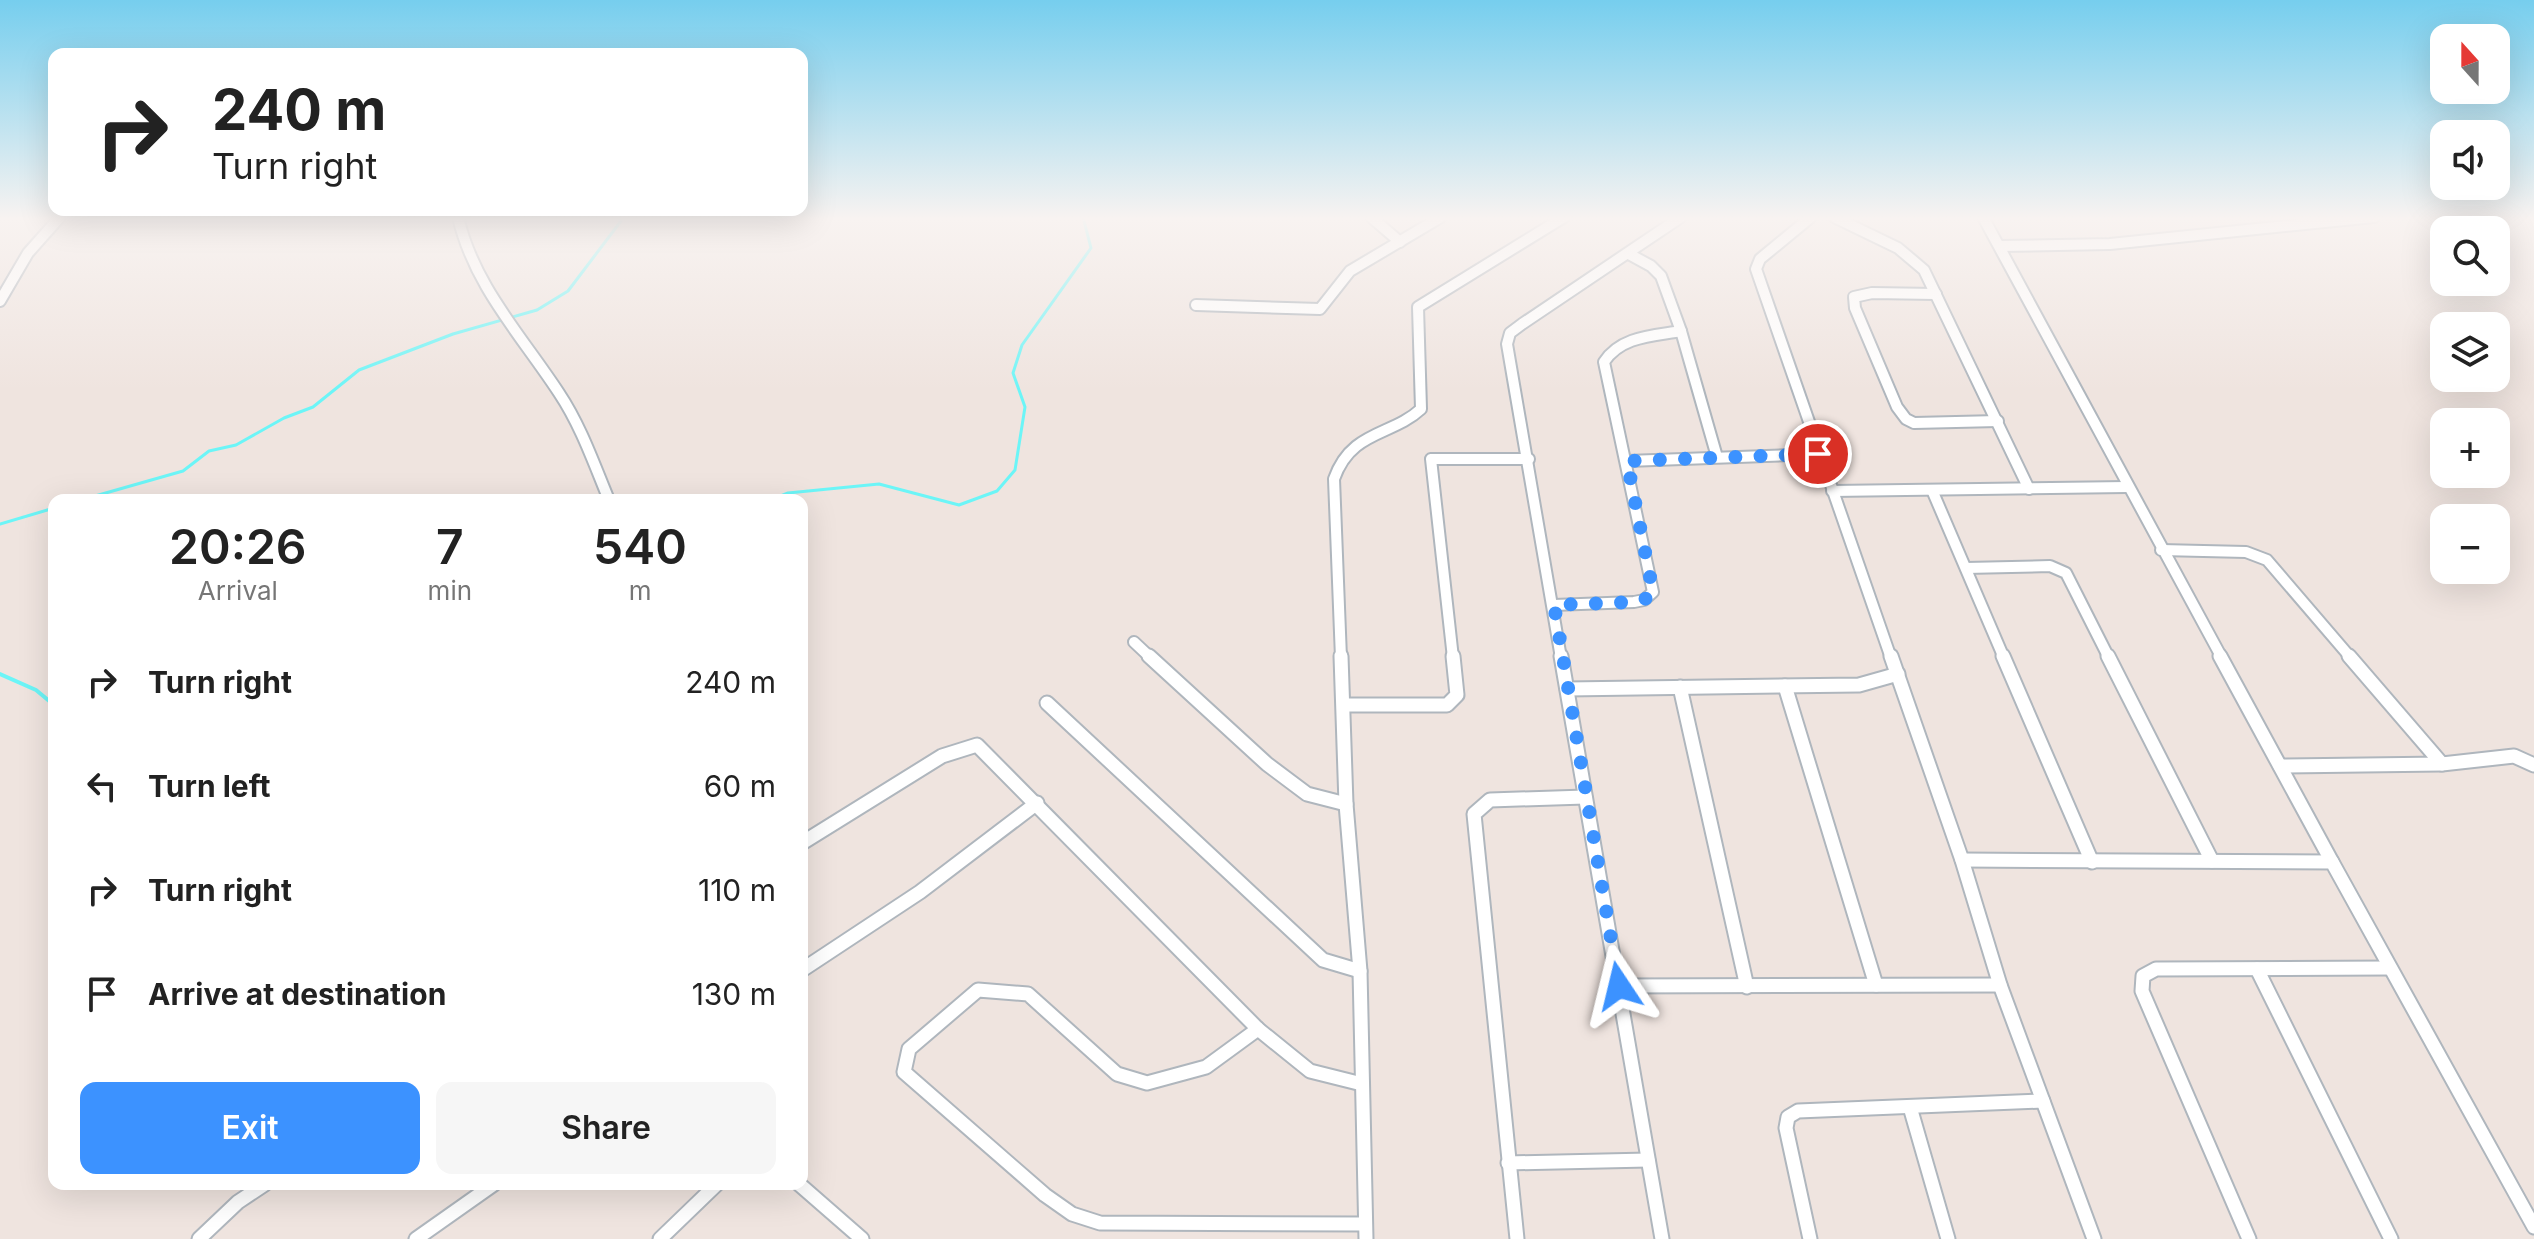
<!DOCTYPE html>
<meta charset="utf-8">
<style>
body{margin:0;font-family:Inter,sans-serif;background:#f6f6f6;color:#222;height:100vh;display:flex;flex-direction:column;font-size:30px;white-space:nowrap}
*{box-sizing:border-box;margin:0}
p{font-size:26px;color:#767676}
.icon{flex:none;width:44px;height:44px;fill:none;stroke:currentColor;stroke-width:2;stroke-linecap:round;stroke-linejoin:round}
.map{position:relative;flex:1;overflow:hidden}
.sheet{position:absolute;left:48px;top:494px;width:760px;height:696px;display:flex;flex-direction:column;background:#fff;border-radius:16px;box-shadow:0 8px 32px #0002}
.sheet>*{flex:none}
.top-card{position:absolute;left:48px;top:48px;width:760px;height:168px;border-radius:16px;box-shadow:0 8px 32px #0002;background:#fff;color:#222;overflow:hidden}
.needle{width:52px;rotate:339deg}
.tools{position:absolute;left:2430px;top:24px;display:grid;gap:16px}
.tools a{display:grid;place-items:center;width:80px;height:80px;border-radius:16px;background:#fff;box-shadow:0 8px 32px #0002;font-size:40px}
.pin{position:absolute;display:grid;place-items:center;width:68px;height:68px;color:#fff;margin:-34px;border:4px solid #fff;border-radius:50%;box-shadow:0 2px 8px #0007}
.me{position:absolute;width:88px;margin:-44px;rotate:350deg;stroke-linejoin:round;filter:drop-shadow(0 0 6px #0008)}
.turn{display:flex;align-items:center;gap:28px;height:168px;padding:0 32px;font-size:36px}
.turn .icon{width:104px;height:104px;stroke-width:2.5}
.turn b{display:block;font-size:56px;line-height:68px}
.eta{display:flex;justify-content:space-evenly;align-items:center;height:136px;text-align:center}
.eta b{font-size:48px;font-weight:600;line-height:56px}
.action{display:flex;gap:16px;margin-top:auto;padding:16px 32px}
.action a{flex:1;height:92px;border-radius:16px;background:#3c92ff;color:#fff;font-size:32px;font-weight:600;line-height:92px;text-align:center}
.action a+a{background:#f6f6f6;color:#222}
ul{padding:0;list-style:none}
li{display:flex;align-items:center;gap:24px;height:104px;padding:0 32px}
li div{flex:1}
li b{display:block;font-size:30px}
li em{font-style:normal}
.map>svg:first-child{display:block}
</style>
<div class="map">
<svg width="2534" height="1239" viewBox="0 0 2534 1239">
<rect width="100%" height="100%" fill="#efe4df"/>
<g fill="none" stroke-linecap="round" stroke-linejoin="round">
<!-- stream-far1 -->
<g stroke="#6cf5f7" stroke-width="3">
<path d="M81,500L183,471L209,451L236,445L284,418L313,407L359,370L453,334L537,310L568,291L621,221L618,217"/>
<path d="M771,500L788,493L879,484L959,505L997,491L1015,470L1025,407L1013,373L1022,345L1091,248L1083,217"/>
<path d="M0,524L54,508"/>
</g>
<!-- stream -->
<path stroke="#6cf5f7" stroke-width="4" d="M0,674L36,690L54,705"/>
<!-- street-far1 casing -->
<g stroke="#afb6bd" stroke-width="14">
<g id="street-far1">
<path d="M458,217C474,286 521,335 559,393C581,426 594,464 609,500"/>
<path d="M1371,217L1400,242"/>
<path d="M1811,217L1760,259L1756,269L1891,658"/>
<path d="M1834,217L1898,248L1924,270L2029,489"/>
<path d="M1983,217L2222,658"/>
<path d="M2000,246L2110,244L2374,217"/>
<path d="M1629,254L1651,266L1661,276L1681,331L1717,457"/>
<path d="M1936,294L1872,293L1854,297L1855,308L1897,407L1906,419L1914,423L1998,421"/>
<path d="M0,301L28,253L60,217"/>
<path d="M1196,305L1320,309L1350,271L1441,217"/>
<path d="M1627,461L1818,454"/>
<path d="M1932,490L2004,658"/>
<path d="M1832,491L2127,487"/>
<path d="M2161,550L2246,552L2267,560L2351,658"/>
<path d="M1966,568L2050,566L2066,573L2109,658"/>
<path d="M1554,605L1634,602L1644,600L1653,592L1604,362C1621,336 1653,336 1681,331"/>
<path d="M1134,642L1151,658"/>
<path d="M1341,658L1334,479C1351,430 1392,436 1421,409L1418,307L1564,217"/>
<path d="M1453,658L1431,459H1529"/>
<path d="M1561,658L1507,344L1510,333L1522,324L1681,217"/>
</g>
</g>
<!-- street casing -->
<g stroke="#afb6bd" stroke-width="17">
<g id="street">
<path d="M1149,656L1267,764L1307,794L1346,804"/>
<path d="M1341,656L1346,804L1360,971L1366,1239"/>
<path d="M1561,656L1662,1239"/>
<path d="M1891,656L1962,860L2000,985L2094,1239"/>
<path d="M2003,656L2092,862"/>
<path d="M2108,656L2212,861"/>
<path d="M2220,656L2332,862"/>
<path d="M1785,686L1876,985"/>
<path d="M1680,687L1747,987"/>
<path d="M1567,689L1859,685L1898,674"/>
<path d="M1047,703L1323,960L1360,971"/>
<path d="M1344,705H1447L1457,695L1453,656"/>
<path d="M2442,764L2514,756L2534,765"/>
<path d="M2280,766L2442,764L2349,656"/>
<path d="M802,843L942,756L977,745L1258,1029L1310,1071L1362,1084"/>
<path d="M1962,860L2332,862L2534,1227"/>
<path d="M2257,969L2391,1239"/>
<path d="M802,970L920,892L1037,803"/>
<path d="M1619,986L2000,985"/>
<path d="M1258,1029L1206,1067L1147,1083L1117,1074L1028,994L978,990L909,1049L904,1072L1045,1195L1072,1214L1100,1223L1365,1224"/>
<path d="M1910,1107L1948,1239"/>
<path d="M1508,1163L1648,1160"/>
<path d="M799,1184L862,1239"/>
<path d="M199,1239L238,1202L265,1184"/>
<path d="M416,1239L494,1184"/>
<path d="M660,1239L717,1184"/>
<path d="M1517,1239L1474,814L1490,800L1585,797"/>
<path d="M1810,1239L1786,1128L1788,1117L1798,1111L2043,1101"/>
<path d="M2249,1239L2142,991L2143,976L2156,969L2390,968"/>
</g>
</g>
<!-- street-far1 -->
<use href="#street-far1" stroke="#fff" stroke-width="10"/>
<!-- street -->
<use href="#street" stroke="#fff" stroke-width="13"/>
</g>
<!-- sky -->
<linearGradient id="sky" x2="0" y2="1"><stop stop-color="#76ceee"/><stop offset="0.56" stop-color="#f8f3f1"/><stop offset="1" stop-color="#f8f3f1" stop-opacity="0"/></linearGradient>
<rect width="2534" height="390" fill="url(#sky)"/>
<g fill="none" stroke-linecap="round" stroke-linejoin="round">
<!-- route -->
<path stroke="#3c92ff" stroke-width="14" stroke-dasharray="0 25.2" d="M1619,986L1554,605L1634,602L1644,600L1653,592L1627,461L1818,454"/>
</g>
</svg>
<div class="tools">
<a><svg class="needle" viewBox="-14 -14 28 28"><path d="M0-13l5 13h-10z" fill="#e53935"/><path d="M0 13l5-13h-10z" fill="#767676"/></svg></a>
<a><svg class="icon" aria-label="sound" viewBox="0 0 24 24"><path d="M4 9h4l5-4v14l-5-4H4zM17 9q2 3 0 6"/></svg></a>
<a><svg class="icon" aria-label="search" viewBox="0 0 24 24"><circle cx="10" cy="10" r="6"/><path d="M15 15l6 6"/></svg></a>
<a><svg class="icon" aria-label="layers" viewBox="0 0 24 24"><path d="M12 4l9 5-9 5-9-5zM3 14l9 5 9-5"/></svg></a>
<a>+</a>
<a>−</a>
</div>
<div class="pin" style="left:1818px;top:454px;background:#d93025"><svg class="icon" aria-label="arrive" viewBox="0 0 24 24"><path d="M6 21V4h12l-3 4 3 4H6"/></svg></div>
<svg class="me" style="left:1619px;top:986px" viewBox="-20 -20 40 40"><path d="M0-17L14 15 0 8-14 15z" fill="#3c92ff" stroke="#fff" stroke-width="4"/></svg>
<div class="top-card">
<div class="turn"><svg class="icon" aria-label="right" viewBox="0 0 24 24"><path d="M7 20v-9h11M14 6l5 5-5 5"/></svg><div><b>240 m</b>Turn right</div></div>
</div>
<section class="sheet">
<div class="eta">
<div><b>20:26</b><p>Arrival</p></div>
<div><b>7</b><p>min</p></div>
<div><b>540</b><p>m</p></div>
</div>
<ul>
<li><svg class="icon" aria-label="right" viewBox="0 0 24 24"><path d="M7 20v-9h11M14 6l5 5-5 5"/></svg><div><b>Turn right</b></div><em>240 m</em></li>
<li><svg class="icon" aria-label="left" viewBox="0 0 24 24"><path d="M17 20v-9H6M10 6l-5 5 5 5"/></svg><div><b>Turn left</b></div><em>60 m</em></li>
<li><svg class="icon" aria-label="right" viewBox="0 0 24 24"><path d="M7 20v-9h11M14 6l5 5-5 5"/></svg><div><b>Turn right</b></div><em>110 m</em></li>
<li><svg class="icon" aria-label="arrive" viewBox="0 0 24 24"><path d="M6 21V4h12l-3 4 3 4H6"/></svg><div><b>Arrive at destination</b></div><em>130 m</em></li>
</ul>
<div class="action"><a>Exit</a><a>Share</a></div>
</section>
</div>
